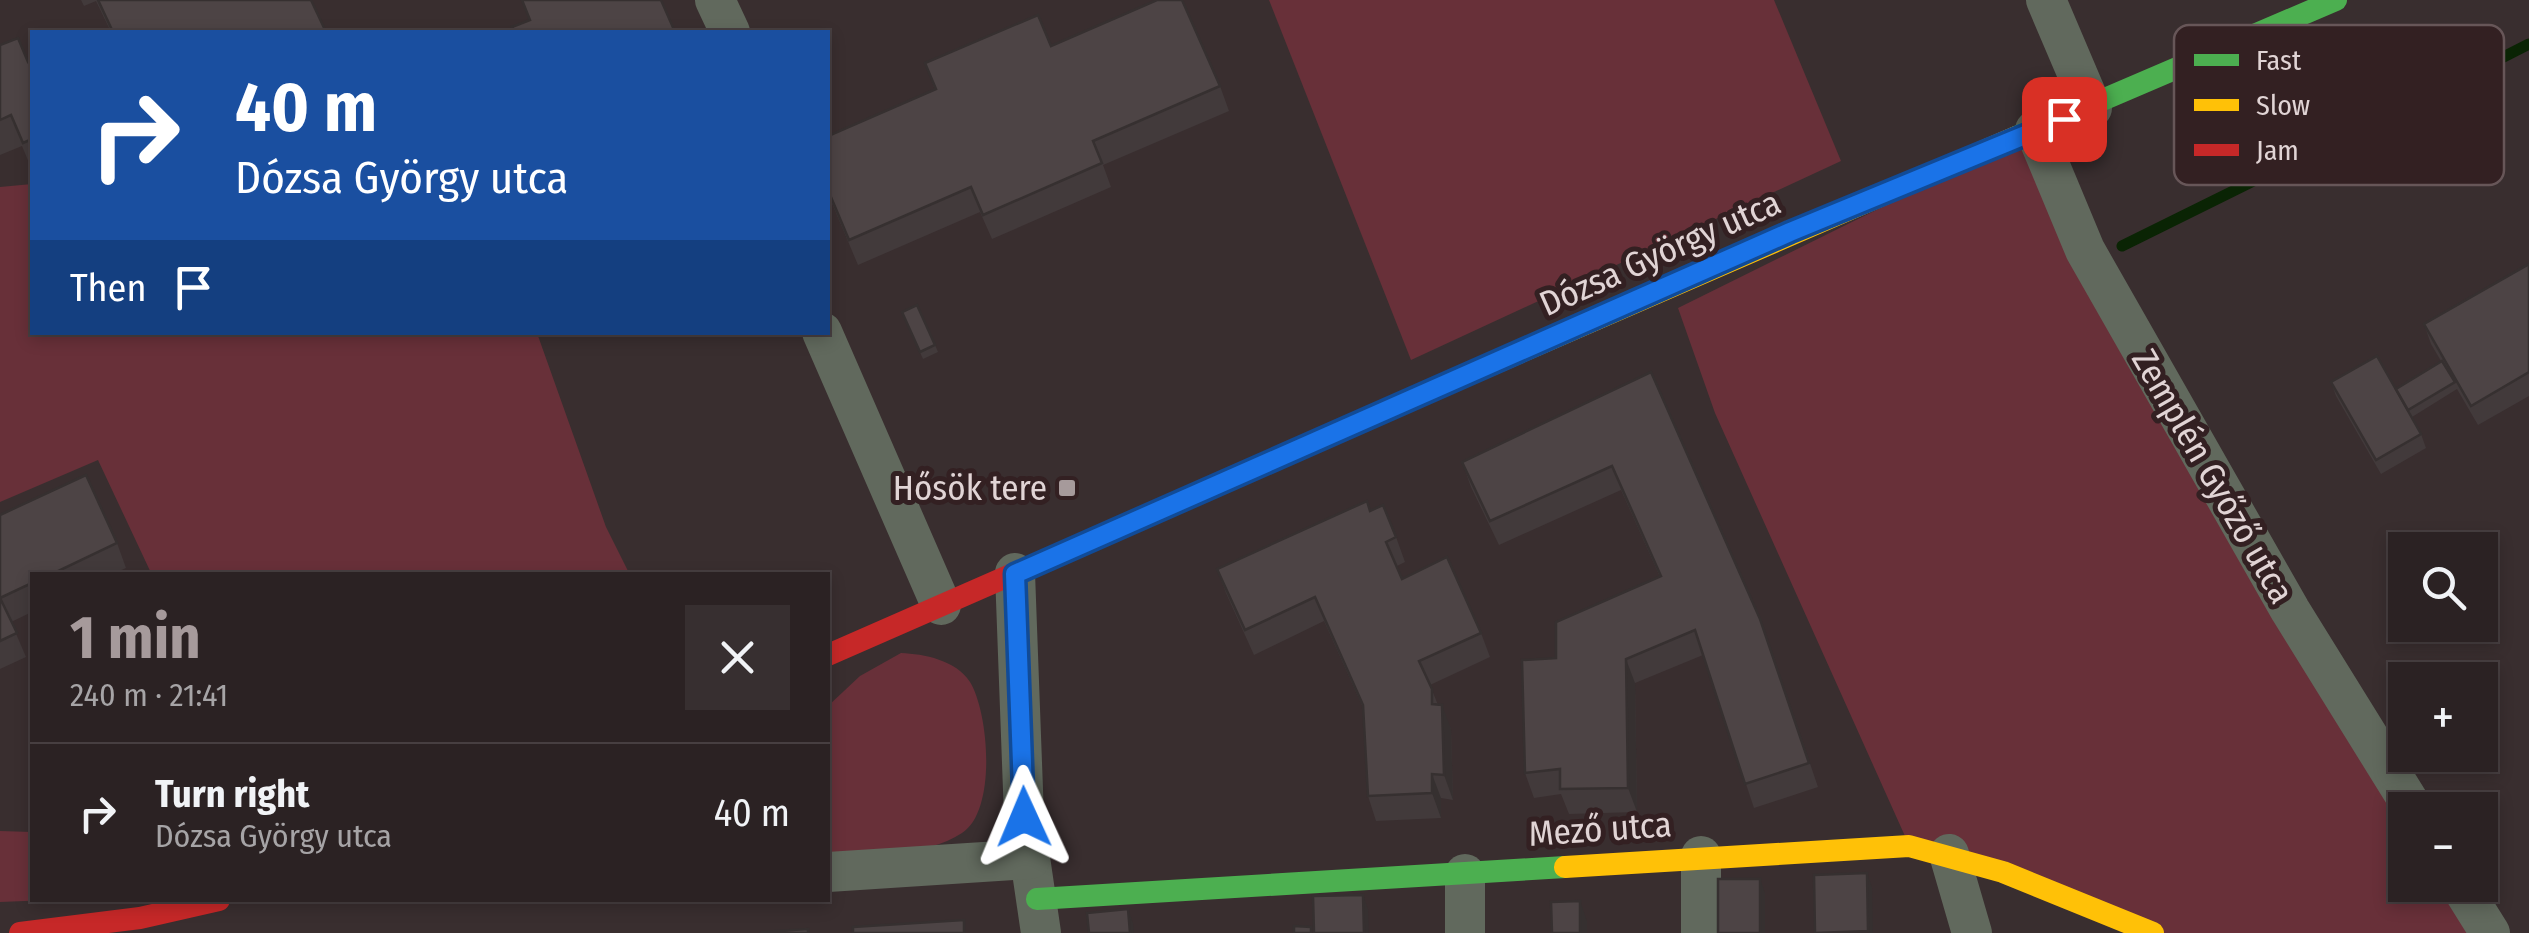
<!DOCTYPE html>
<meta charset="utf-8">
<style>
body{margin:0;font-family:"Fira Sans Condensed",sans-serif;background:#372f30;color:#f1f3f6;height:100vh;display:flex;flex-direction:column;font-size:38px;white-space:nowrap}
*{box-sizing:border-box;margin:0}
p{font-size:32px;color:#a6a4a6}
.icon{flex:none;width:55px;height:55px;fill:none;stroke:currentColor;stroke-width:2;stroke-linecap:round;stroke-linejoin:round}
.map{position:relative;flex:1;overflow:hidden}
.details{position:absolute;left:30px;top:572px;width:800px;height:330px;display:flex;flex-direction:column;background:#2b2223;border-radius:0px;box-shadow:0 5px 15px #0003,0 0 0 2px #473f41}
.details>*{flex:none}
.banner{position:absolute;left:30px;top:30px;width:800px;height:305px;border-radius:0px;box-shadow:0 5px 15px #0003,0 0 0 2px #473f41;background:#1a4fa0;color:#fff;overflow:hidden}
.tools{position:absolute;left:2388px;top:532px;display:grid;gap:20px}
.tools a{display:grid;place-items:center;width:110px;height:110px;border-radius:0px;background:#2b2223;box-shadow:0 5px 15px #0003,0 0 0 2px #473f41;font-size:50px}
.pin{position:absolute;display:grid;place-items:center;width:85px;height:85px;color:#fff;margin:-42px;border-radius:20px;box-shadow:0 5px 15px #0006}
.me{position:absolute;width:110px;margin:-55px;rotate:359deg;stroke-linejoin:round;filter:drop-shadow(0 0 8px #0008)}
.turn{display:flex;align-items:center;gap:35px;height:210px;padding:0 40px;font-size:45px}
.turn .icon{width:130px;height:130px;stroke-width:2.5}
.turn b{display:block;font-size:70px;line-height:85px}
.then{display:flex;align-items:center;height:95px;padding:0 40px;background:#0003;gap:20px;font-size:38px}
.round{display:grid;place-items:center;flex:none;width:105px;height:105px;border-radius:0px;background:#372f30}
.head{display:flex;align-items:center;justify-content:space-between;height:170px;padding:0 40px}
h1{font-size:60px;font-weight:700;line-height:75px;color:#a69a9b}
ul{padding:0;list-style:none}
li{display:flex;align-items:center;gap:30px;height:140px;padding:0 40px;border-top:2px solid #473f41}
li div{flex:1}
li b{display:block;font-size:38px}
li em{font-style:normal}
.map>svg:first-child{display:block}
</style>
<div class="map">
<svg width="2529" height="933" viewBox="0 0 2529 933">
<rect width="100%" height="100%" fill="#392e2f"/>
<!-- green -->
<g fill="#683039">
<path d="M1269,0H1774L1841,161L1411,360Z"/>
<path d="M2034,132L2405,810V885H2459L2488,933H2156L1909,845L1715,413L1678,308Z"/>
<path d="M32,184V332L537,333L606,527L630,575H152L98,460L0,502V187Z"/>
<path d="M901,653C924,654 956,660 970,682C989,713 997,811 962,833C924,858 872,852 828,855V706L860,676Z"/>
<path d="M0,831L32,832V900H50L0,902Z"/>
</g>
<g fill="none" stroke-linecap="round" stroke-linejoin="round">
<!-- stream -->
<g stroke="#0a2404" stroke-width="11">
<path d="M2407,106L2529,44"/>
<path d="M2122,246L2298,159"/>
</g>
<!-- street -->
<g stroke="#61695d" stroke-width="40">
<path d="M715,0L730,32"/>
<path d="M2046,0L2092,108"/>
<path d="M2035,130L2085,250L2290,610L2414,810"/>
<path d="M822,332L941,605"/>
<path d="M1015,573L1024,817L1041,933"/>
<path d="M1949,854L1972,933"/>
<path d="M828,872L1030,859"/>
<path d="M1465,874V933"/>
<path d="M2460,885L2490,933"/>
<path d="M1701,933V856"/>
</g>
<!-- fast -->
<g stroke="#4caf50" stroke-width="22">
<path d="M2016,137L2336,0"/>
<path d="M1037,899L1565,867"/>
</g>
<!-- slow -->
<g stroke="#ffc107" stroke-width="22">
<path d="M1431,391L2016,137"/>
<path d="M1565,867L1909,846L2003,872L2153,933"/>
</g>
<!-- jam -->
<g stroke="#c62828" stroke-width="22">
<path d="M828,655L1431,391"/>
<path d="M20,933L140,918L219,900"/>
</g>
</g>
<!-- wall -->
<g fill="#423a3b">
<path d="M81,0H311L326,32H111L96,1L84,6Z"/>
<path d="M0,45L28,62L32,60V170L22,146L0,155Z"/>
<path d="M1051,46L1220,86L1229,111L1103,165L1111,187L992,239L980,212L858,265L828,194V136L935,90L925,63Z"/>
<path d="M2529,264V396L2478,425L2457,389L2412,417L2421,434L2426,448L2381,474L2336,396L2331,382L2396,389L2441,361L2431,344L2424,324Z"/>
<path d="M905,319L935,345L938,352L923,359Z"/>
<path d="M1651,372L1769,643L1818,787L1754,808L1703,655L1635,683L1637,812L1569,814L1561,794L1534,798L1525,773L1660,577L1621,490L1499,545L1471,487L1462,462Z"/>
<path d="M1370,511L1396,537L1405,562L1397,566L1402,579L1481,633L1490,657L1430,685L1438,705L1451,729L1453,800L1441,798V818L1376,821L1368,796L1364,710L1324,621L1254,655L1226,593L1217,569Z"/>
<path d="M0,515L117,543L126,568L110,575H32V612L11,622L26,657L0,669Z"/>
</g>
<!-- shaded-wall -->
<g fill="#363030">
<path d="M1626,659L1635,683L1637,812L1628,788Z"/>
<path d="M1442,705L1451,729L1453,800L1444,775Z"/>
<path d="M1432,774L1441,798V818L1432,793Z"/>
<path d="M1867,873L1872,887L1873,933H1869L1868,931Z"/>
<path d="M1760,879L1765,893V933H1760Z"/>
<path d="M1363,895L1368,909L1369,933H1364Z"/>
<path d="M1580,901L1587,921V933H1580Z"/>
<path d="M1128,909L1133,923L1134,933H1130Z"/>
</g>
<!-- building -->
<g fill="#4d4445" stroke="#363030" stroke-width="2.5">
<path d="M98,0H311L326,32H113Z"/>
<path d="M522,0H661L675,32H515L512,27L530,20Z"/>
<path d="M1157,0H1182L1220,86L1093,141L1102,163L983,215L971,187L849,240L828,190V136L936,89L925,63L1038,15L1051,46Z"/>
<path d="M18,38L28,62L32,60V139L23,143L11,115L0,120V45Z"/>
<path d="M2529,264V372L2471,406L2424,324Z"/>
<path d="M917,305L935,345L920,352L902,312Z"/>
<path d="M2377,356L2421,434L2376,460L2331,382Z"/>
<path d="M2442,361L2455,382L2408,410L2396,389Z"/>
<path d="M1651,372L1760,619L1809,763L1745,784L1695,630L1626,659L1628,788L1560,789V769L1525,773L1522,660L1556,658V622L1661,576L1612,466L1490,521L1462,462Z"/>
<path d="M86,475L117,543L50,575H32V583L0,598L17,633L0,641V515Z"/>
<path d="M1367,501L1370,511L1383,505L1396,537L1386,542L1402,579L1447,557L1481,633L1419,661L1432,689V704L1442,705L1444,775L1432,774V793L1368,796L1363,705L1315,597L1245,630L1217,569Z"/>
<path d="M1867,873L1868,931L1815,933L1814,875Z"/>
<rect x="1718" y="879" width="42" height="54"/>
<path d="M1363,895L1364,933H1314L1313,896Z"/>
<path d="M1580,901V933H1552L1551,902Z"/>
<path d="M1128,909L1130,933H1089L1087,913Z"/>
<path d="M964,920V933H853V927Z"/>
<path d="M1294,926L1311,927V933H1294Z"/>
<path d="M808,929V933H762V932Z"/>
</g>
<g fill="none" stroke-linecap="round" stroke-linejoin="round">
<!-- route casing -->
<g stroke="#114b97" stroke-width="25">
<path id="route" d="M1024,817L1015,574L1790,232L2064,119"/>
</g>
<!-- route -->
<use href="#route" stroke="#1a73e8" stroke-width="18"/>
</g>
<!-- markers -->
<rect fill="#a69a9b" stroke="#332022" stroke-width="4" x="1057" y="478" width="20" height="20" rx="5"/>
<g text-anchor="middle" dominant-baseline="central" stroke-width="10" stroke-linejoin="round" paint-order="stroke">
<!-- street labels -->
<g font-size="35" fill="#e1d4d5" stroke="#332022">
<text transform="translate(1660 253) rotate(-24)">Dózsa György utca</text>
<text transform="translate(2213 476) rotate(60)">Zemplén Győző utca</text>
<text transform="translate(1600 829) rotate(-4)">Mező utca</text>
</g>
<!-- poi labels -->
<g font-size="35" fill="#e1d4d5" stroke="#332022" text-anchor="end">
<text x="1047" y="488">Hősök tere</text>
</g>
</g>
<!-- legend -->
<rect x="2174" y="25" width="330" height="160" rx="15" fill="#332022" stroke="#675658" stroke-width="2.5"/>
<rect x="2194" y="54" width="45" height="12" fill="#4caf50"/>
<rect x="2194" y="99" width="45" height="12" fill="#ffc107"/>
<rect x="2194" y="144" width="45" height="12" fill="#c62828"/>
<g font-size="28" fill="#e1d4d5">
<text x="2256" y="70">Fast</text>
<text x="2256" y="115">Slow</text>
<text x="2256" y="160">Jam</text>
</g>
</svg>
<div class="tools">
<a><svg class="icon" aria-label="search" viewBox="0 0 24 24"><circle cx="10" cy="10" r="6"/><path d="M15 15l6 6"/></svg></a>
<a>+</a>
<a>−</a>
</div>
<div class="pin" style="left:2064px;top:119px;background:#d93025"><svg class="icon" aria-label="arrive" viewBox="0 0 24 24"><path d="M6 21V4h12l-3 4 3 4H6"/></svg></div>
<svg class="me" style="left:1024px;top:817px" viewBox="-20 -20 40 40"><path d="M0-17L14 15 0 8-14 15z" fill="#1a73e8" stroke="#fff" stroke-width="4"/></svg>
<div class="banner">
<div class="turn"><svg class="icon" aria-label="right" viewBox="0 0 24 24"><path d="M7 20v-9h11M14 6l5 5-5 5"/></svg><div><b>40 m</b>Dózsa György utca</div></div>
<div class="then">Then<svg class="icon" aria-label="arrive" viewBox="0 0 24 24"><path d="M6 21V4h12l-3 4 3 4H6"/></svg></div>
</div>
<section class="details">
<div class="head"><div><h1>1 min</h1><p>240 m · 21:41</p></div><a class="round"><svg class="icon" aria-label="close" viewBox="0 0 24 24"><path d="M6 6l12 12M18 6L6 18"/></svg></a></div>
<ul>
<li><svg class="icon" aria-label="right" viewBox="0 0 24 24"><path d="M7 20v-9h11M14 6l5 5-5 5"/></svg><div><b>Turn right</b><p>Dózsa György utca</p></div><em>40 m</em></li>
</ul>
</section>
</div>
